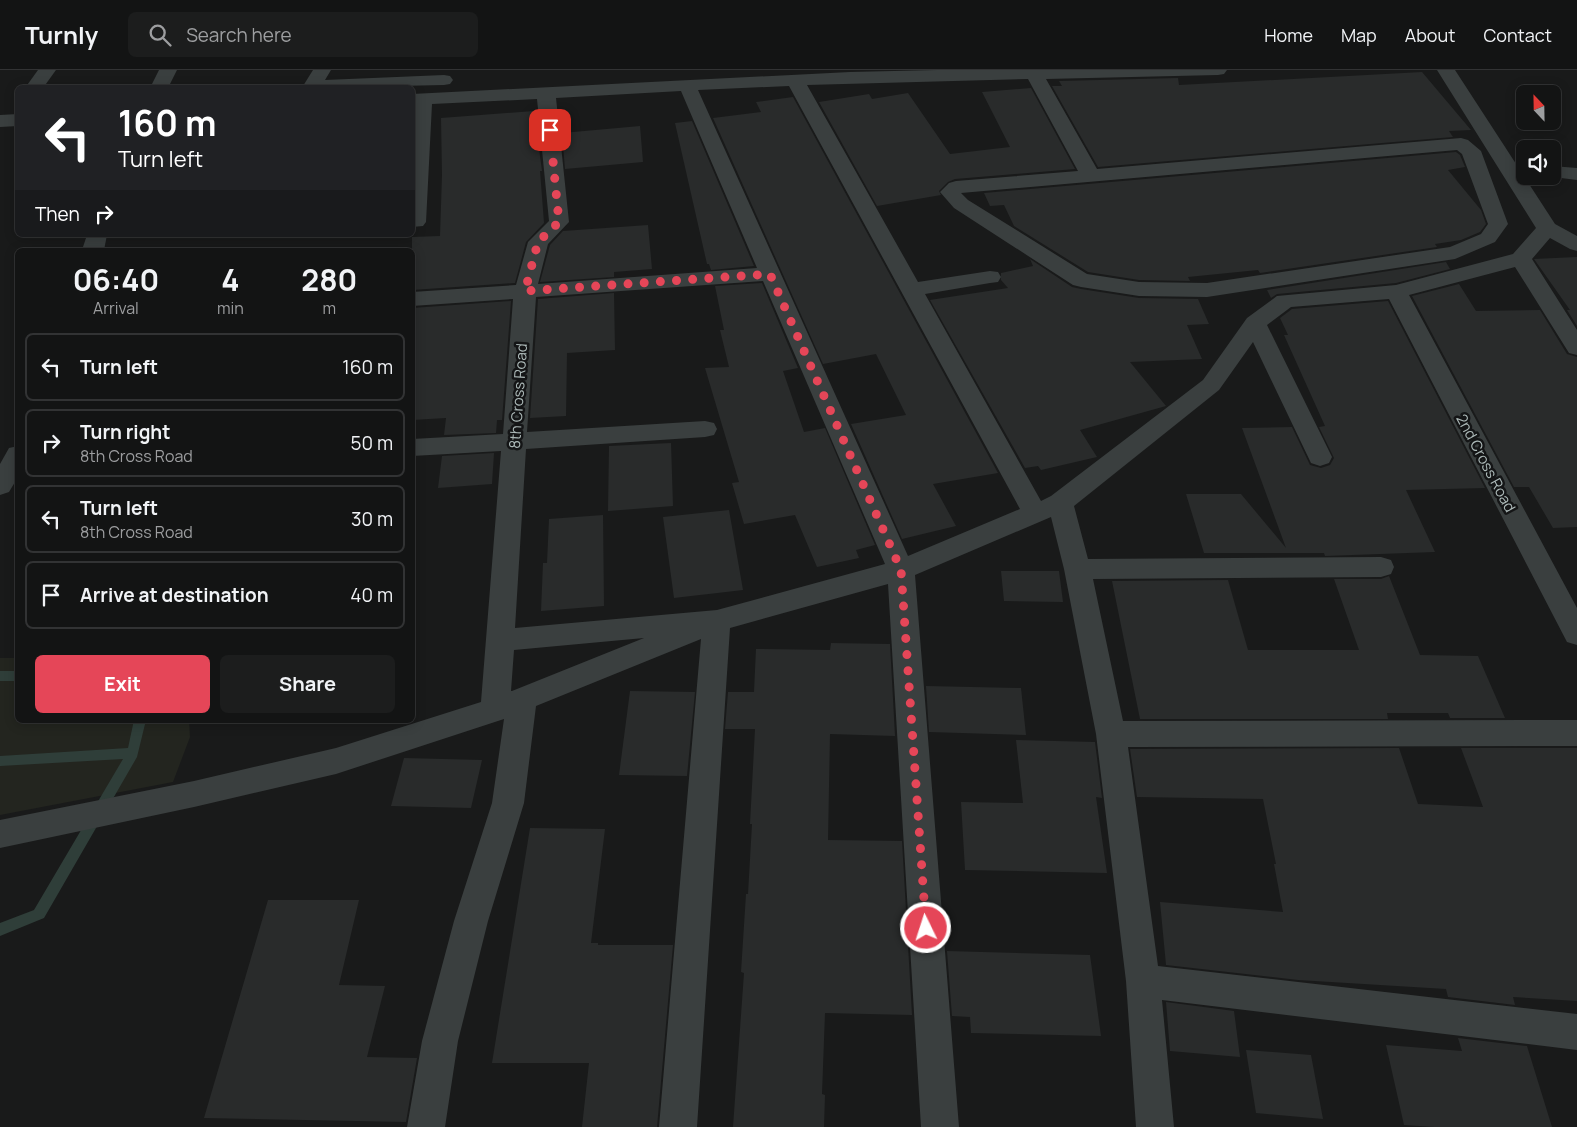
<!DOCTYPE html>
<style>
body{margin:0;font-family:Manrope,sans-serif;background:#1c1d1d;color:#f1f3f6;height:100vh;display:flex;flex-direction:column;font-size:19px;white-space:nowrap}
*{box-sizing:border-box;margin:0}
p{font-size:16px;color:#9d9ea0}
.icon{flex:none;width:28px;height:28px;fill:none;stroke:currentColor;stroke-width:2;stroke-linecap:round;stroke-linejoin:round}
.map{position:relative;flex:1;overflow:hidden}
.sheet{position:absolute;left:15px;top:178px;width:400px;height:475px;display:flex;flex-direction:column;background:#131414;border-radius:8px;box-shadow:0 2px 12px #0003,0 0 0 1px #323334}
.sheet>*{flex:none}
.guide{position:absolute;left:15px;top:15px;width:400px;height:152px;border-radius:8px;box-shadow:0 2px 12px #0003,0 0 0 1px #323334;background:#202124;color:#fff;overflow:hidden}
.needle{width:32px;rotate:338deg}
.controls{position:absolute;left:1516px;top:15px;display:grid;gap:10px}
.controls a{display:grid;place-items:center;width:45px;height:45px;border-radius:8px;background:#131414;box-shadow:0 2px 12px #0003,0 0 0 1px #323334;font-size:25px}
.pin{position:absolute;display:grid;place-items:center;width:42px;height:42px;color:#fff;margin:-21px;border-radius:10px;box-shadow:0 2px 8px #0006}
.me{position:absolute;width:55px;margin:-28px;rotate:356deg;stroke-linejoin:round;filter:drop-shadow(0 0 4px #0008)}
.turn{display:flex;align-items:center;gap:18px;height:105px;padding:0 20px;font-size:22px}
.turn .icon{width:65px;height:65px;stroke-width:2.5}
.turn b{display:block;font-size:35px;line-height:42px}
.then{display:flex;align-items:center;height:48px;padding:0 20px;background:#0003;gap:10px;font-size:19px}
.eta{display:flex;justify-content:space-evenly;align-items:center;height:85px;text-align:center}
.eta b{font-size:30px;font-weight:700;line-height:35px}
.action{display:flex;gap:10px;margin-top:auto;padding:10px 20px}
.action a{flex:1;height:58px;border-radius:8px;background:#e54658;color:#fff;font-size:20px;font-weight:700;line-height:58px;text-align:center}
.action a+a{background:#1c1d1d;color:#f1f3f6}
ul{padding:0;list-style:none}
li{display:flex;align-items:center;gap:15px;height:68px;margin:0 10px 8px;padding:0 10px;border:2px solid #323334;border-radius:8px}
li div{flex:1}
li b{display:block;font-size:19px}
li em{font-style:normal}
header{display:flex;align-items:center;gap:30px;box-sizing:border-box;height:70px;padding:0 25px;background:#131414;border-bottom:1px solid #323334}
header strong{font-size:24px}
nav{display:flex;gap:28px;margin-inline-start:auto;font-size:18px}
.search{width:350px;height:45px;background:#1c1d1d;display:flex;align-items:center;gap:12px;box-sizing:border-box;padding:0 18px;border-radius:8px;color:#9d9ea0;font-size:19px}
.map>svg:first-child{display:block}
</style>
<header>
<strong>Turnly</strong>
<div class="search"><svg class="icon" aria-label="search" viewBox="0 0 24 24"><circle cx="10" cy="10" r="6"/><path d="M15 15l6 6"/></svg>Search here</div>
<nav><a>Home</a><a>Map</a><a>About</a><a>Contact</a></nav>
</header>
<div class="map">
<svg width="1577" height="1057" viewBox="0 0 1577 1057">
<rect width="100%" height="100%" fill="#191a1a"/>
<!-- green -->
<path fill="#23251f" d="M0,588H17L18,650H189L190,667L173,712L0,745Z"/>
<g fill="none" stroke-linecap="round" stroke-linejoin="round">
<!-- stream -->
<g fill="#2f3e39" fill-rule="evenodd">
<rect x="0" y="601" width="18" height="10"/>
<path d="M134,650H146L137,687L44,848L0,866V853L34,840L123,689L0,696V686L128,678Z"/>
</g>
</g>
<!-- building -->
<g fill="#292b2b">
<path d="M1422,2L1471,60L1449,61L1453,67L1098,97L1052,16H1062L1059,11L1178,8L1179,15Z"/>
<path d="M1031,18L1075,99L955,109L948,112L939,121L941,125L877,136L819,32L869,24L872,29L908,23L950,84L1010,77L982,22Z"/>
<path d="M793,27L998,403L933,414L956,456L902,469L851,354L906,345L876,284L823,294L713,48L761,42L756,32Z"/>
<path d="M534,41L542,101H540L544,153L526,172L515,213L412,220V167L440,166L442,105L441,48Z"/>
<path d="M692,51L754,196L711,200L709,194H707L675,53Z"/>
<path d="M640,56L643,92L565,99L562,63Z"/>
<path d="M1456,82L1460,85L1465,97L1448,100L1481,140L1486,154L1480,162L1461,170L1435,174L1437,177L1260,203L1258,200L1188,207L1190,211L1139,210L1088,202L1014,156L1004,135L990,136L984,123Z"/>
<path d="M648,155L652,199L614,202V207L540,212L550,175L563,161Z"/>
<path d="M1577,187V256L1567,240H1570L1534,189Z"/>
<path d="M1030,189L1072,217L1081,219L1139,228L1198,229L1209,254L1187,255L1202,289L1130,292L1166,336L1080,360L1097,387L1041,400L1038,396L1025,398L930,230L1008,218L1001,210V203L1033,196Z"/>
<path d="M1446,192L1450,199L1396,213L1277,224L1271,228L1267,220Z"/>
<path d="M762,213L798,298L783,301L804,362L825,358L875,475L856,480L859,488L817,497L795,445L744,454L732,413L739,412L705,298L729,297L720,260H724L715,216Z"/>
<path d="M1459,214L1476,241L1540,240L1567,284L1577,287V457L1553,458L1529,417H1514L1412,226Z"/>
<path d="M614,223L615,280L567,283L566,346L530,348L538,229Z"/>
<path d="M511,231L502,350H497L496,363L444,365L446,348L412,350V238Z"/>
<path d="M1388,231L1485,418L1406,420L1435,482L1325,486L1324,483H1204L1186,424H1241L1286,478L1242,358L1292,357L1310,395L1321,398L1330,395L1334,388L1319,357L1325,356L1284,265H1288L1280,248L1292,239Z"/>
<path d="M671,373L673,436L608,441L609,376Z"/>
<path d="M494,383L492,414L438,418L442,386Z"/>
<path d="M729,440L743,520L674,528L663,447Z"/>
<path d="M603,445L604,536L541,541L543,493H547L549,449Z"/>
<path d="M1001,501H1059L1063,532L1004,531Z"/>
<path d="M1389,506L1420,585L1478,586L1505,648H1450L1448,643H1387L1388,649H1140L1112,511L1228,510L1248,580H1359L1334,509H1381Z"/>
<path d="M831,573L890,574L895,666L830,664L828,770L902,771L912,945L825,943L822,1024L825,1025L824,1057H733L744,903L741,902L746,824H748L752,754H750L755,659H725L728,622H754L756,579L830,580Z"/>
<path d="M926,616L1021,618L1026,665L929,662Z"/>
<path d="M630,621L695,622L687,706L619,705Z"/>
<path d="M1016,670L1095,672L1102,728L1096,727L1107,803L965,800L961,732L1023,733Z"/>
<path d="M1399,678L1418,734L1483,737L1461,678H1577V931L1513,927L1515,935L1448,927L1446,919L1298,910L1166,895L1160,832L1283,842L1274,794H1276L1263,729L1137,727L1130,679Z"/>
<path d="M404,688L482,690L471,738L391,736Z"/>
<path d="M530,758L605,759L591,873H598V875H673L657,1057H582L589,993H492Z"/>
<path d="M268,830H359L339,915L385,916L367,987L417,988L406,1052L204,1048Z"/>
<path d="M947,881L1090,885L1101,966L971,963L970,947L952,946Z"/>
<path d="M1166,932L1234,941L1240,987L1170,981Z"/>
<path d="M1458,968L1527,976L1552,1057H1434L1404,1055L1386,975L1462,981Z"/>
<path d="M1246,980L1311,985L1323,1049L1256,1043Z"/>
</g>
<g fill="none" stroke-linecap="round" stroke-linejoin="round">
<!-- minor -->
<g fill="#3a3f3f" fill-rule="evenodd">
<path d="M38,0H56L43,18H25Z"/>
<path d="M159,0H177L168,18H150Z"/>
<path d="M313,0H331L325,10L444,5L450,6L453,10L450,14L444,15L304,18L303,16Z"/>
<path d="M937,0H1227L1224,4L1218,5L1046,9L1097,99L1461,68L1468,70L1481,81L1508,154L1495,172L1455,189L1207,227L1139,226L1081,217L1073,215L954,138L940,122L949,113L956,111L1078,101L1028,9L807,15L918,212L990,201L998,202L1001,207L998,212L990,213L925,224L1041,431L1051,426L1203,310L1247,248L1277,226L1396,215L1513,184L1536,158L1437,0H1455L1555,154L1577,166V181L1570,179L1550,168L1532,189L1577,260V285L1569,283L1515,197L1409,225L1577,538V575L1567,572L1389,229L1291,237L1267,255L1332,387L1329,393L1320,396L1311,393L1253,272L1219,320L1074,436L1088,489L1381,487L1391,490L1394,497L1391,504L1381,507L1093,509L1123,651L1577,650V676L1128,677L1158,896L1577,944V980L1162,930L1174,1057H1136L1126,911L1096,664L1064,499L1051,447L915,505L959,1057H921L888,514L730,558L697,1057H659L701,569L536,636L524,733L488,851L458,971L445,1057H407L422,971L454,851L492,733L504,649L336,704L194,737L0,778V750L194,711L336,678L481,632L501,381L412,386V369L503,364L513,229L412,236V222L516,215L528,172L549,151L537,29L432,34L426,152L423,156L412,157V24L850,2ZM789,16L1020,439L908,486L698,20ZM681,21L757,198L538,214L548,174L569,152L556,28ZM1457,80L1462,84L1488,154L1481,164L1450,177L1207,213L1139,212L1087,204L968,130L961,123ZM763,211L885,494L717,540L515,558L526,379L705,367L714,365L717,359L714,353L705,351L527,362L536,227ZM644,568L512,621H511L514,580Z"/>
<path d="M18,44V56L0,57V45Z"/>
<path d="M1552,96L1577,98V110L1545,106H1552Z"/>
<path d="M87,165H107L104,180H82Z"/>
<path d="M18,376V407L9,422L0,425V394L9,378Z"/>
</g>
</g>
<g fill="none" stroke-linecap="round" stroke-linejoin="round">
<!-- route -->
<path stroke="#e54658" stroke-width="9" stroke-dasharray="0 16.2" d="M550,60L559,152L538,172L525,221L770,204L901,500L926,858"/>
</g>
<g text-anchor="middle" dominant-baseline="central" stroke-width="5" stroke-linejoin="round" paint-order="stroke">
<!-- street labels -->
<g font-size="15" fill="#acb9b8" stroke="#141516">
<text transform="translate(518 326) rotate(-86)">8th Cross Road</text>
<text transform="translate(1486 393) rotate(62)">2nd Cross Road</text>
</g>
</g>
</svg>
<div class="controls">
<a><svg class="needle" viewBox="-14 -14 28 28"><path d="M0-13l5 13h-10z" fill="#e53935"/><path d="M0 13l5-13h-10z" fill="#9d9ea0"/></svg></a>
<a><svg class="icon" aria-label="sound" viewBox="0 0 24 24"><path d="M4 9h4l5-4v14l-5-4H4zM17 9q2 3 0 6"/></svg></a>
</div>
<div class="pin" style="left:550px;top:60px;background:#d93025"><svg class="icon" aria-label="arrive" viewBox="0 0 24 24"><path d="M6 21V4h12l-3 4 3 4H6"/></svg></div>
<svg class="me" style="left:926px;top:858px" viewBox="-20 -20 40 40"><circle r="17" fill="#e54658" stroke="#fff" stroke-width="3"/><path d="M0-11L8 9 0 5-8 9z" fill="#fff"/></svg>
<div class="guide">
<div class="turn"><svg class="icon" aria-label="left" viewBox="0 0 24 24"><path d="M17 20v-9H6M10 6l-5 5 5 5"/></svg><div><b>160 m</b>Turn left</div></div>
<div class="then">Then<svg class="icon" aria-label="right" viewBox="0 0 24 24"><path d="M7 20v-9h11M14 6l5 5-5 5"/></svg></div>
</div>
<section class="sheet">
<div class="eta">
<div><b>06:40</b><p>Arrival</p></div>
<div><b>4</b><p>min</p></div>
<div><b>280</b><p>m</p></div>
</div>
<ul>
<li><svg class="icon" aria-label="left" viewBox="0 0 24 24"><path d="M17 20v-9H6M10 6l-5 5 5 5"/></svg><div><b>Turn left</b></div><em>160 m</em></li>
<li><svg class="icon" aria-label="right" viewBox="0 0 24 24"><path d="M7 20v-9h11M14 6l5 5-5 5"/></svg><div><b>Turn right</b><p>8th Cross Road</p></div><em>50 m</em></li>
<li><svg class="icon" aria-label="left" viewBox="0 0 24 24"><path d="M17 20v-9H6M10 6l-5 5 5 5"/></svg><div><b>Turn left</b><p>8th Cross Road</p></div><em>30 m</em></li>
<li><svg class="icon" aria-label="arrive" viewBox="0 0 24 24"><path d="M6 21V4h12l-3 4 3 4H6"/></svg><div><b>Arrive at destination</b></div><em>40 m</em></li>
</ul>
<div class="action"><a>Exit</a><a>Share</a></div>
</section>
</div>
